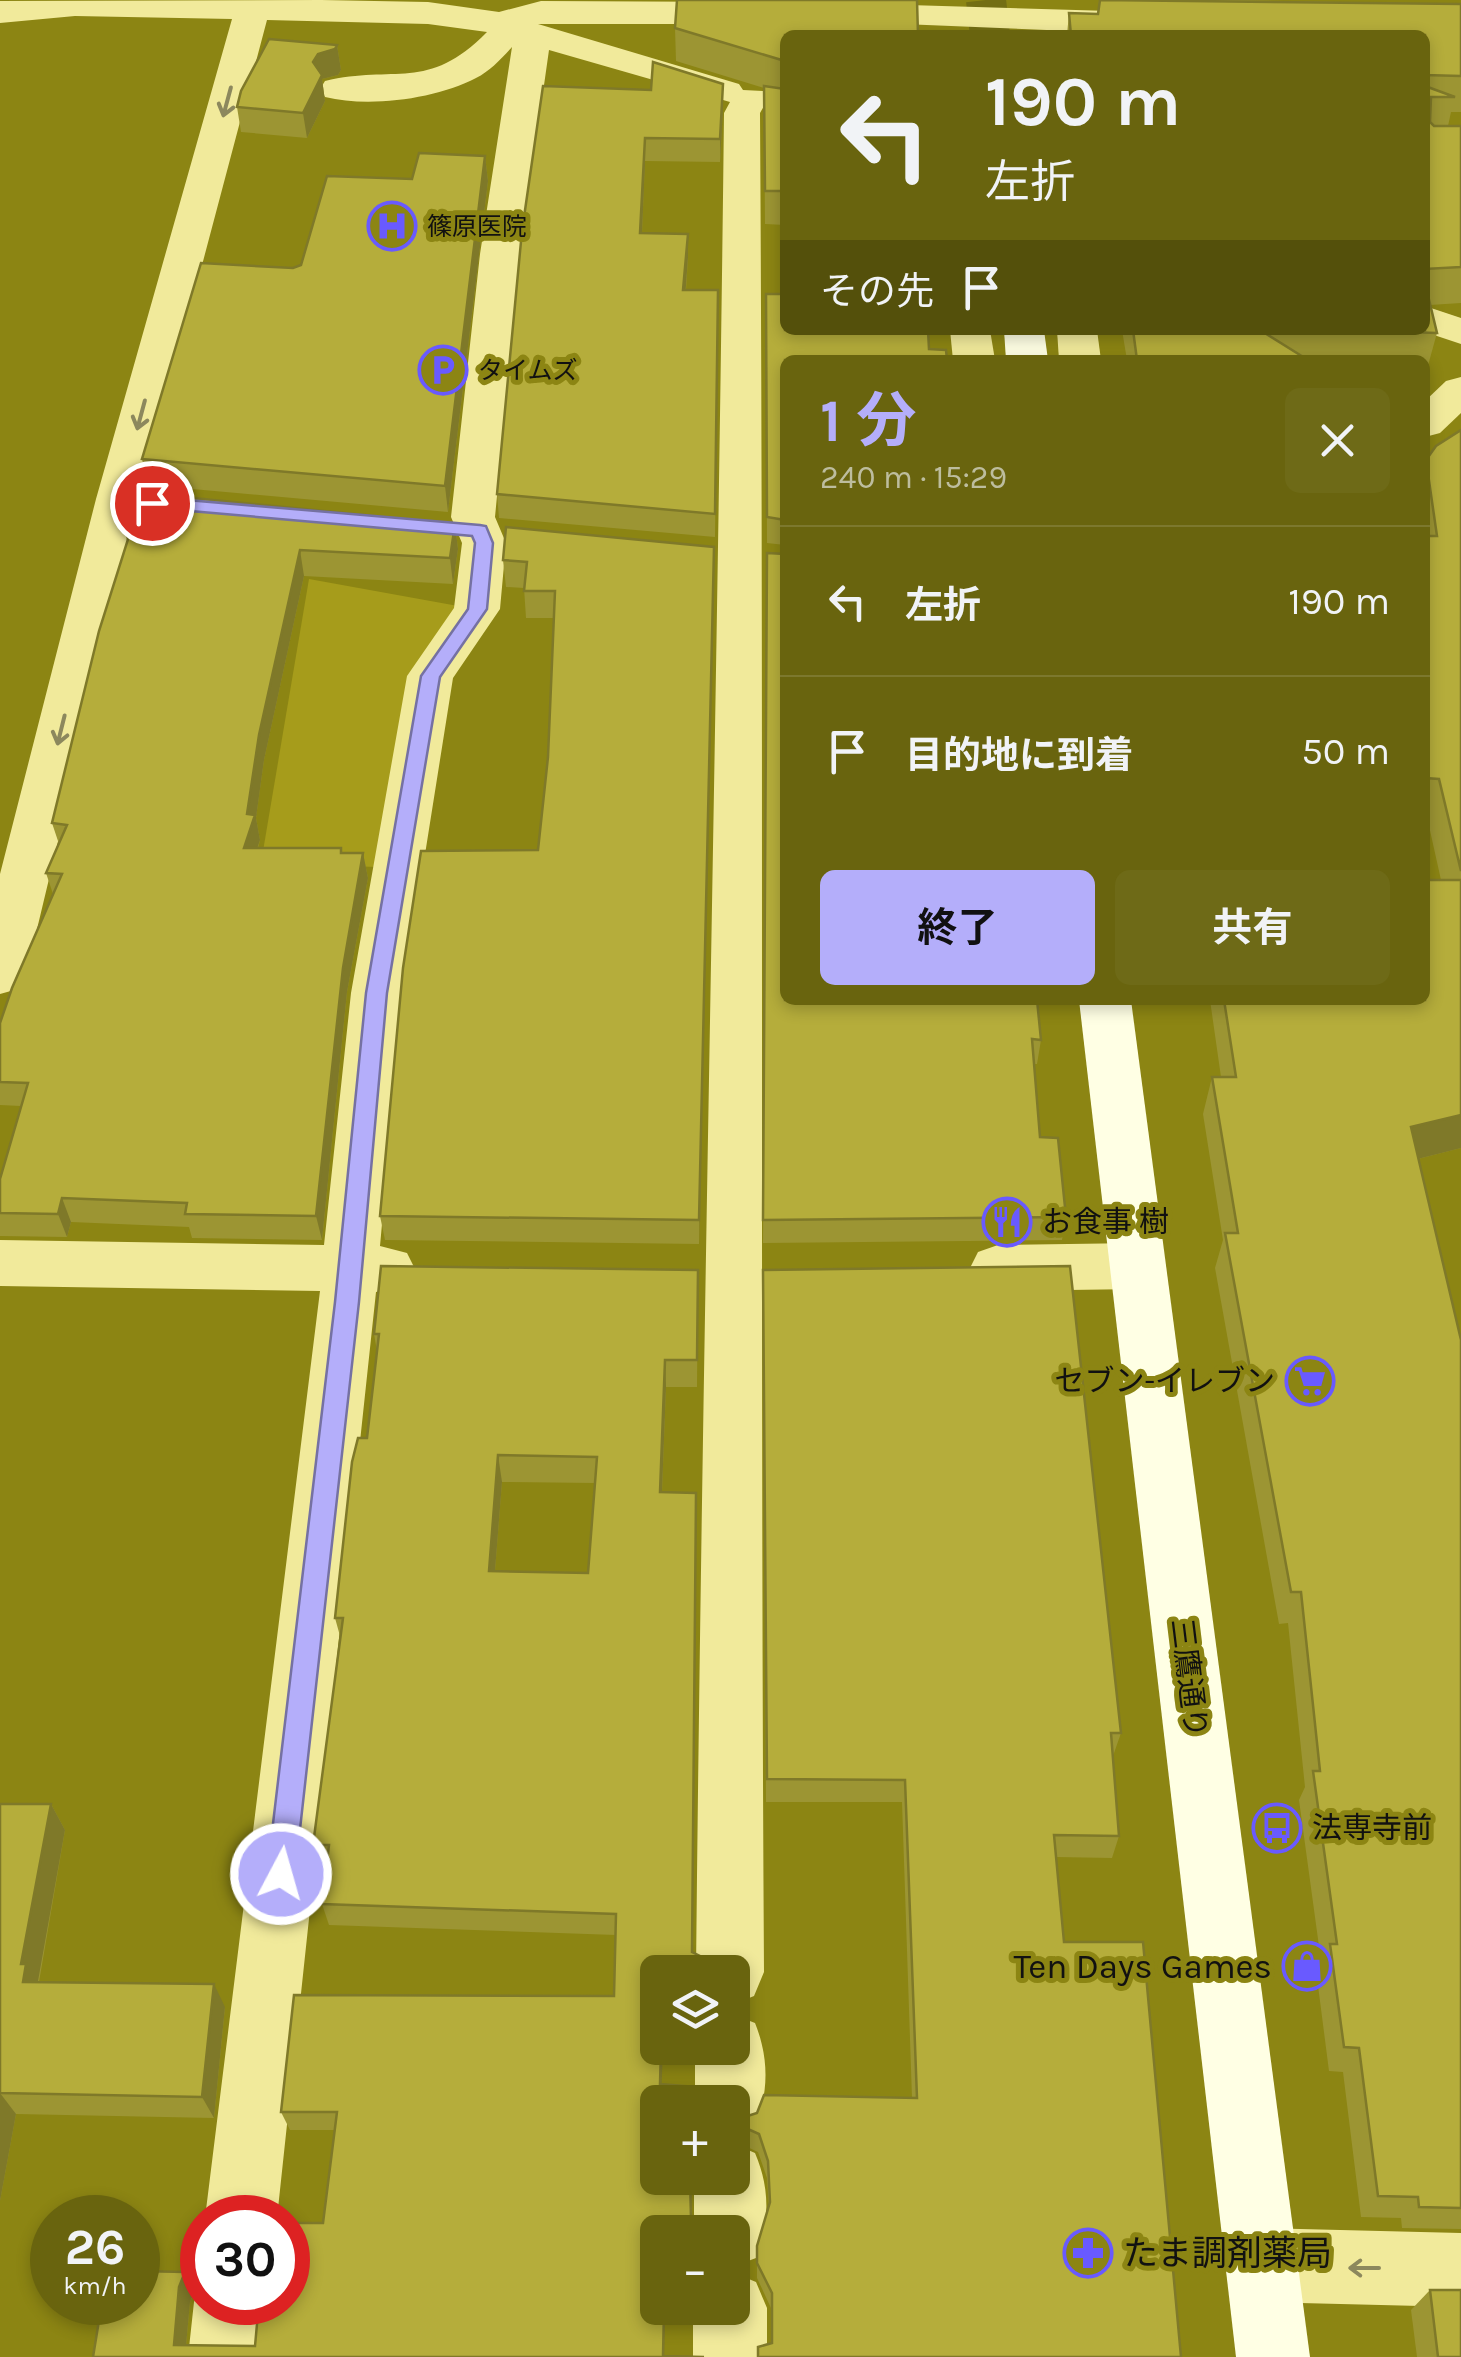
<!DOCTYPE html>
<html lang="ja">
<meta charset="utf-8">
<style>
body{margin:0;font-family:Karla,"Noto Sans JP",sans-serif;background:#6e6a17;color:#f1f3f6;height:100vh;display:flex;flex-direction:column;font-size:38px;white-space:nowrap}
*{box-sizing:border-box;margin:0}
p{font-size:32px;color:#bdbd9e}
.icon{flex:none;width:55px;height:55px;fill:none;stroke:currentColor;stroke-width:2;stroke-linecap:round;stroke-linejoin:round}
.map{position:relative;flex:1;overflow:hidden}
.panel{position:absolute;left:780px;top:355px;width:650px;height:650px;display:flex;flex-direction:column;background:#69640e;border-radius:15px;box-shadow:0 5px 15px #0003}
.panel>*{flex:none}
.hud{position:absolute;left:780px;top:30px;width:650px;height:305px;border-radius:15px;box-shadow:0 5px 15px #0003;background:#69640e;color:#f1f3f6;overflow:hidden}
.fabs{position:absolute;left:640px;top:1955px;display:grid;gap:20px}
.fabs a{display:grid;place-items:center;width:110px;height:110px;border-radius:15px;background:#69640e;box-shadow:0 5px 15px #0003;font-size:50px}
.speed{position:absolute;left:30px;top:2195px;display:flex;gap:20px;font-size:50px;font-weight:700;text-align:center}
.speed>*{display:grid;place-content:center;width:130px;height:130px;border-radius:50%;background:#69640e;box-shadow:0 5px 15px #0003;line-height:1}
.speed small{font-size:25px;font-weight:400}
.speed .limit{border:15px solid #d22;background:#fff;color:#111}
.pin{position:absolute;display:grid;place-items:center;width:85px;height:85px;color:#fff;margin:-42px;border:5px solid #fff;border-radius:50%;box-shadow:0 2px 10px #0007}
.me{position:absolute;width:110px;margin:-55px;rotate:6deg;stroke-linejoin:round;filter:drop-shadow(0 0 8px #0008)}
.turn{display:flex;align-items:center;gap:35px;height:210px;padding:0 40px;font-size:45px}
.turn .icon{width:130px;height:130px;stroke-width:2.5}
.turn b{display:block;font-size:70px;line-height:85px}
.then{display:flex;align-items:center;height:95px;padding:0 40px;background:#0003;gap:20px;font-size:38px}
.round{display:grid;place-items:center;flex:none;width:105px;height:105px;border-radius:15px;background:#6e6a17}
.head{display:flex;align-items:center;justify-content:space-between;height:170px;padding:0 40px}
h1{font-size:60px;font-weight:700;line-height:75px;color:#b4aefa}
.button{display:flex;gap:20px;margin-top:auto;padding:20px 40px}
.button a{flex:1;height:115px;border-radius:15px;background:#b4aefa;color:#111;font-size:40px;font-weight:700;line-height:115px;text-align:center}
.button a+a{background:#6e6a17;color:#f1f3f6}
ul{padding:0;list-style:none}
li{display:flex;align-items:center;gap:30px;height:150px;padding:0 40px;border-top:2px solid #7c782e}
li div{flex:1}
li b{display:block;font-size:38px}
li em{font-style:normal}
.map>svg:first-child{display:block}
</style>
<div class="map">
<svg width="1461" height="2357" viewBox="0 0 1461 2357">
<rect width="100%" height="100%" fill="#8c8513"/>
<!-- green -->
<path fill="#a69c1b" d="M309,579L458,606L377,867L261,863Z"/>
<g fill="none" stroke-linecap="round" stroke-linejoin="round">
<!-- major-tunnel -->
<path stroke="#736e13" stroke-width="40" stroke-dasharray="40 20" stroke-linecap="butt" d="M986,0L990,35"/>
<!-- minor -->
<g fill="#f1ea9b" fill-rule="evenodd">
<path d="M321,0L428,2L499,12L541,1L750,2L762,6L768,13L762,20L750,24H538L739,84L743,90L763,91L768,99L760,113C764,733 760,1352 764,1972L754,1996L732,2005V1972H696C702,1352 717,733 724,113L730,102L549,50L520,254L495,517L506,543L500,609L453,678L403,993L380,1246L407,1253L415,1269L407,1285L376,1292L277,2218H205L320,1291L0,1286V1240L324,1245L351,993L407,676L454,608L462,543L451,517L480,254L512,47C501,59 490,71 476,78C436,99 369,108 325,97L320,89L325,81C395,64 427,93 487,32L428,24L267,20L140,499L26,975L18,989L0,994V874L96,499L232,19L75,16L0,23V1Z"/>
<path d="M841,3L1144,12L1157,15L1162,23L1157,31L1144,34L829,21L823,14L829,7Z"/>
<path d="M1425,306L1461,318V344L1419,330H1425Z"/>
<path d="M950,330H990L995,360H953Z"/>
<path d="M1057,330H1097L1101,360H1059Z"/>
<path d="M1461,377V413L1440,433L1425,437V401L1446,381Z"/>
<path d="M1138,1243L1158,1250L1166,1266L1158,1282L1138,1289L998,1291L978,1284L970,1268L978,1252L998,1245Z"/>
<path d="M732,2014L755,2023C769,2058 769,2092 755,2127L732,2136V2102H695V2048H732Z"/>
<path d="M732,2143L755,2153C770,2188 770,2222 756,2258L732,2267V2232H694V2178H732Z"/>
<path d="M1262,2228L1461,2233V2307L1262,2302L1236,2291L1225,2265L1236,2239Z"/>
<path d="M732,2272L756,2282L767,2308V2357H693V2308H732Z"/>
<path d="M202,2281V2302H268L262,2357H188L194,2302Z"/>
</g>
<!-- major -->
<g fill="#ffffe4" fill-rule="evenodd">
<path d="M1004,330H1044L1048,360H1006Z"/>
<path d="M1079,1000H1131L1310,2357H1236Z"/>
</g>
</g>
<!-- wall -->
<g fill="#9c9533" fill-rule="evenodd">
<path d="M1099,0H1233L1461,4V112H1451L1448,126H1461V303L1430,305L1437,333L1427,369H1425V360H1127L1122,330H1425V35H1067L1069,13L1098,14Z"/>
<path d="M675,28L785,35V225L765,224L764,88L676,61Z"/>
<path d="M337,45L341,70L338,75L322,79L325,101L307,138L241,132L237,107Z"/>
<path d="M651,90L723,106L720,162L645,161L642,233L688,234V257L686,290H718L715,537L499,518L497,494Z"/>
<path d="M485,156L488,181L448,512L148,485L142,459L293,268L301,265L412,179Z"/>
<path d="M766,294L929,349L785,360V545L767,543Z"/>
<path d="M1461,430V1148L1418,1159L1461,1340V2229L1402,2228L1401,2218L1361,2217L1343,2072L1329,2071L1316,1970L1321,1961L1299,1800L1305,1787L1288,1623L1279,1624L1215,1268L1223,1240L1203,1114L1212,1077H1221L1210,1000H1425L1441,880L1427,817H1425V462L1426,460Z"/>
<path d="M455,524L458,549L453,584L304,576L264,760L256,818L260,840L258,848L363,853L368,878L347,992L322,1240L192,1238L189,1227L71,1222L67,1237L0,1236V1179L21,1106L0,1105V1023L53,894L46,873L59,844L52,823L127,541L125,532Z"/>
<path d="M714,547L699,1244L385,1240L380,1216L538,850L548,757L554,618H526L524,588L506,587L503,560Z"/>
<path d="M767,553L1041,1040L1037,1064H1034L1040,1137L1066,1217L1062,1240L763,1243Z"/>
<path d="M698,1270L697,1387H666L662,1492L696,1493L692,1952L700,1956V1972H658V2102L690,2178L658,2232L664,2356L93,2357L185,2272L196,2287L190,2302L186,2346H255L323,2223L335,2130H290L281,2112L614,1996L616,1935L329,1925L322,1904L326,1866H321L313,1845L340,1636L335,1618L367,1438L377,1351L374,1334ZM502,1482L595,1483L588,1573L495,1571Z"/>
<path d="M763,1298L1121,1733L1113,1756L1119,1836L1112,1858L1056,1857L1064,1942L771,2343V2308L757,2278V2246L769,2207L767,2178L758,2152L732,2140V2121L912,2098L902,1802H766Z"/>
<path d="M0,1804H51L65,1830L39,1982L225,2007L214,2118L16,2114L0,2201Z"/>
<path d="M202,2272V2294L195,2283Z"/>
<path d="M1430,2290L1461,2357H1417L1411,2310Z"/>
</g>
<!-- shaded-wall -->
<g fill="#7f7929">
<path d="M337,45L341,70L338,75L322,79L325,101L307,138L303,113L313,62L318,54Z"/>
<path d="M723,84V106L720,162V139Z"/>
<path d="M645,138V161L641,256L640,233Z"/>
<path d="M485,156L488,181L448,512L445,486Z"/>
<path d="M688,234V257L684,313L683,290Z"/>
<path d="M455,524L458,549L453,584L450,558Z"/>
<path d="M714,547V573L699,1244V1220Z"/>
<path d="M300,550L304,576L264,760L256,818L260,840L249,873L244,848L247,814L259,735Z"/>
<path d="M363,853L368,878L347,992L322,1240L316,1216L343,968Z"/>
<path d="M1461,1115V1148L1398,1164L1411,1127Z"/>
<path d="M62,1198L71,1222L67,1237L58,1214Z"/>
<path d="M665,1360L666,1387L661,1517L660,1492Z"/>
<path d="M498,1455L502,1482L493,1596L489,1571Z"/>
<path d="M696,1493V1518L692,1972V1952Z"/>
<path d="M51,1804L65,1830L38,1981L42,1987L23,1982L21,1964Z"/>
<path d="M214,1984L225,2007L214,2118L202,2097Z"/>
<path d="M661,2048H663L661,2102L660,2084Z"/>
<path d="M0,2093L16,2114L0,2201Z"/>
<path d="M185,2272L196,2287L190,2302L185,2357L174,2345L179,2287Z"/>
<path d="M664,2308H665L664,2357H663Z"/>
</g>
<!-- building -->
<g fill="#b5ad3b" stroke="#7f7929" stroke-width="2.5" fill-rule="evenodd">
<path d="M677,0H917L918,35H785V61L675,28Z"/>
<path d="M1100,0L1461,4V76L1425,75V35H1071L1069,13L1098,14Z"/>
<path d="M269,39L337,45L335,49L318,54L313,62L322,75L303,113L237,107L241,91Z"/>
<path d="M653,62L723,84L720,139L645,138L640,233L688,234L683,290H718L715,514L497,494L522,231L543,86L651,90Z"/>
<path d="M764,86L785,89V191H765Z"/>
<path d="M1425,86L1455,97H1431L1430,122L1434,126H1461V267L1425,269Z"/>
<path d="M419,153L485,156L445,486L142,459L201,263L293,268L301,265L327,176L412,179Z"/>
<path d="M1425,283L1437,333L1340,330H1425Z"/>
<path d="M766,294H785V330H928L929,349L946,350L947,360H785V520L767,517Z"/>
<path d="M1133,330H1260L1308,360H1137Z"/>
<path d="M1461,430V871L1439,779L1425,778V536H1437L1426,460L1436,446Z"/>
<path d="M142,493L455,524L450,558L300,550L259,735L247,814L255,815L244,848H341V853H363L343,968L316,1216L185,1214L187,1203L62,1198L58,1214L0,1213V1179L28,1083L0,1082V1023L12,988L62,874L46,873L67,825L52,823L99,631L130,533L125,532Z"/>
<path d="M506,527L714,547L699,1220L380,1216L403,968L421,851L538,850L548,757L555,591H524L527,562L503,560Z"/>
<path d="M767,553L785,554V1000H1037L1041,1040L1032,1039L1040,1137L1058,1138L1066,1217L763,1220Z"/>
<path d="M1425,880H1461V1115L1411,1127L1461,1340V2208L1419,2207L1418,2197L1378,2196L1359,2048L1344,2047L1330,1944H1337L1313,1771H1320L1301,1592H1291L1225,1233H1238L1212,1077H1236L1224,1000H1425Z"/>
<path d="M381,1266L698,1270L697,1360H665L660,1492L696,1493L692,1952L700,1956V1967L664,1966V1972H658V2048H661L660,2084L707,2088V2093L728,2094V2102H658V2178H690L691,2218L728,2220V2232H658V2308H664L663,2356L704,2357H93L102,2302H138V2271L185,2272L179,2287L174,2345L255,2346L259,2302H288V2223H323L337,2112H281L294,1995L614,1996L616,1914L322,1904L329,1845H313L343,1618H335L352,1462L358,1438H367L379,1334H374ZM498,1455L597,1457L588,1573L489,1571Z"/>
<path d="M1070,1266L1121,1733H1111L1119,1836L1054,1835L1064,1942H1143L1181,2357H758V2347L772,2343V2293L757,2263V2246L770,2202L768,2161L759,2134L732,2122V2121L757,2113L764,2095L917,2098L905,1780L767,1779L763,1270Z"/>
<path d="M0,1804H51L21,1964H26L23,1982L214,1984L202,2097L0,2093Z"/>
<rect x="195" y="2272" width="7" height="11"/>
<path d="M1430,2290H1461V2357H1438Z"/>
</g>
<!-- one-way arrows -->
<defs><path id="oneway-shaft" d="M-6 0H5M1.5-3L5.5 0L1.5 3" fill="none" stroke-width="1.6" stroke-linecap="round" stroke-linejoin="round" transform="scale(2.5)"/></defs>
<g stroke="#8c885d">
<use href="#oneway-shaft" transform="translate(227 102) rotate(105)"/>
<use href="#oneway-shaft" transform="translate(141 415) rotate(105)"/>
<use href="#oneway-shaft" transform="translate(61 730) rotate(104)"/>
<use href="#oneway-shaft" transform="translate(1364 2268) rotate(-180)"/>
</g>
<!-- route -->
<path fill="#b4aefa" stroke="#7571a2" stroke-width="2.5" d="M152,497L480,525L486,526L493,543L487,609L440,677L387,993L359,1302L295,1874L291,1883L281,1887L271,1883L267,1874L335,1302L366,993L421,676L468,609L475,543L472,536L145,507L143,503Z"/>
<!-- icons -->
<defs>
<g id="hospital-ring" transform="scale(2.5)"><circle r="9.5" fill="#8c8513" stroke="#695aff" stroke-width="1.5"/><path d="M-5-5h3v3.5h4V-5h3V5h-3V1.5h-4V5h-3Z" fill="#695aff"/></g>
<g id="parking-ring" transform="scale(2.5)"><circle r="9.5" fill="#8c8513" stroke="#695aff" stroke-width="1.5"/><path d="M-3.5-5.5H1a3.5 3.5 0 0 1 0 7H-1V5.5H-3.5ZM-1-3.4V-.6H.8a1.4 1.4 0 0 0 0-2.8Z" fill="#695aff"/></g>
<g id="restaurant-ring" transform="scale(2.5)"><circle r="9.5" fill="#8c8513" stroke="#695aff" stroke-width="1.5"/><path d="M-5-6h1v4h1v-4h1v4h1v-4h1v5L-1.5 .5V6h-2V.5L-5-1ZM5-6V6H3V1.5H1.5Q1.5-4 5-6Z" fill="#695aff"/></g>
<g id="supermarket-ring" transform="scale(2.5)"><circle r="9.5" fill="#8c8513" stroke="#695aff" stroke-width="1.5"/><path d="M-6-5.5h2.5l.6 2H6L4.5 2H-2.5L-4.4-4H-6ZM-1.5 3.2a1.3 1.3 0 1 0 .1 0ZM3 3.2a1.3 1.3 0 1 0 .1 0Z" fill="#695aff"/></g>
<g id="bus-ring" transform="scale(2.5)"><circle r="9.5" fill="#8c8513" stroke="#695aff" stroke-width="1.5"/><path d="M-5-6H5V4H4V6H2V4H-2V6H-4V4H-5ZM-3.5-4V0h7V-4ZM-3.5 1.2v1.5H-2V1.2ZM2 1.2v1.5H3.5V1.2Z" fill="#695aff"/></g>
<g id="shop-ring" transform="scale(2.5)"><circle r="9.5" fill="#8c8513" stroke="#695aff" stroke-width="1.5"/><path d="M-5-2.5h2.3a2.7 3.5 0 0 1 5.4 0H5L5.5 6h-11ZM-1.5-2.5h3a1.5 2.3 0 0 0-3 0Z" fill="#695aff"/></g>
<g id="pharmacy-ring" transform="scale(2.5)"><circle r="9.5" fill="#8c8513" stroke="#695aff" stroke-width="1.5"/><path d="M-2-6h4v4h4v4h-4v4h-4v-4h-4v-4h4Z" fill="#695aff"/></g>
</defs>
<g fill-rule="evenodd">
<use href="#hospital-ring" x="392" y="226"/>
<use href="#parking-ring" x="443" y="370"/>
<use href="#restaurant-ring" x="1007" y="1222"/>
<use href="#supermarket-ring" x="1310" y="1381"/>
<use href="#bus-ring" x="1277" y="1828"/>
<use href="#shop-ring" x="1307" y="1966"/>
<use href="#pharmacy-ring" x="1088" y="2253"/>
</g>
<g text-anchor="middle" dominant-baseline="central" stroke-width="10" stroke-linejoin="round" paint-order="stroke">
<!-- far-poi labels -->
<g font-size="25" fill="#111" stroke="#8c8513" text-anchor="start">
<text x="427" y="226">篠原医院</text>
<text x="478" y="370">タイムズ</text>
</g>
<!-- poi labels -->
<g font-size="30" fill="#111" stroke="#8c8513" text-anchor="start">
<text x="1042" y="1222">お食事 樹</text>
<text x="1275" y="1381" text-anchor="end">セブン-イレブン</text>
<text x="1312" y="1828">法専寺前</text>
</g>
<!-- street labels -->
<g font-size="30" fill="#111" stroke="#8c8513">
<text transform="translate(1189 1678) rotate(83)">三鷹通り</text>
</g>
<!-- near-poi labels -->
<g font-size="35" fill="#111" stroke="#8c8513" text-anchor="end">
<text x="1272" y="1966">Ten Days Games</text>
<text x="1123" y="2253" text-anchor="start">たま調剤薬局</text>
</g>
</g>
</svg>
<div class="fabs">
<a><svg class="icon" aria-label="layers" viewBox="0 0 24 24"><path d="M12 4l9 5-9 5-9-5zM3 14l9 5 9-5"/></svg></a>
<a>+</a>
<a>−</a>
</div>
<div class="speed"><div>26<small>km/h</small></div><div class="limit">30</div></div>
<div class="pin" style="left:152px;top:503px;background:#d93025"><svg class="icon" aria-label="arrive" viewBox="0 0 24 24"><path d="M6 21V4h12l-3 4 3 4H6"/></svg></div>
<svg class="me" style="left:281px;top:1874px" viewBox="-20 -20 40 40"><circle r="17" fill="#b4aefa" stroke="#fff" stroke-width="3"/><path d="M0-11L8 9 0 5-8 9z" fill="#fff"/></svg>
<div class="hud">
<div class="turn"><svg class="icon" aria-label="left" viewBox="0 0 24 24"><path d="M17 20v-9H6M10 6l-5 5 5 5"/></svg><div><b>190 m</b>左折</div></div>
<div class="then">その先<svg class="icon" aria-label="arrive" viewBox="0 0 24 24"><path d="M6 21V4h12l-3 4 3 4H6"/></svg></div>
</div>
<section class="panel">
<div class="head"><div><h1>1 分</h1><p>240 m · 15:29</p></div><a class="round"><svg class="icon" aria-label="close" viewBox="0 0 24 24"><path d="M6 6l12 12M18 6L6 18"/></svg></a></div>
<ul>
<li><svg class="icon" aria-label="left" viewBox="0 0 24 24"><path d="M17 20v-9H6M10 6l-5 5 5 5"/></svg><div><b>左折</b></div><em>190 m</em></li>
<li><svg class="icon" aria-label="arrive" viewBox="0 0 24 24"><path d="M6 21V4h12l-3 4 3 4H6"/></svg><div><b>目的地に到着</b></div><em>50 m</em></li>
</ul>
<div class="button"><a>終了</a><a>共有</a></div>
</section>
</div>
